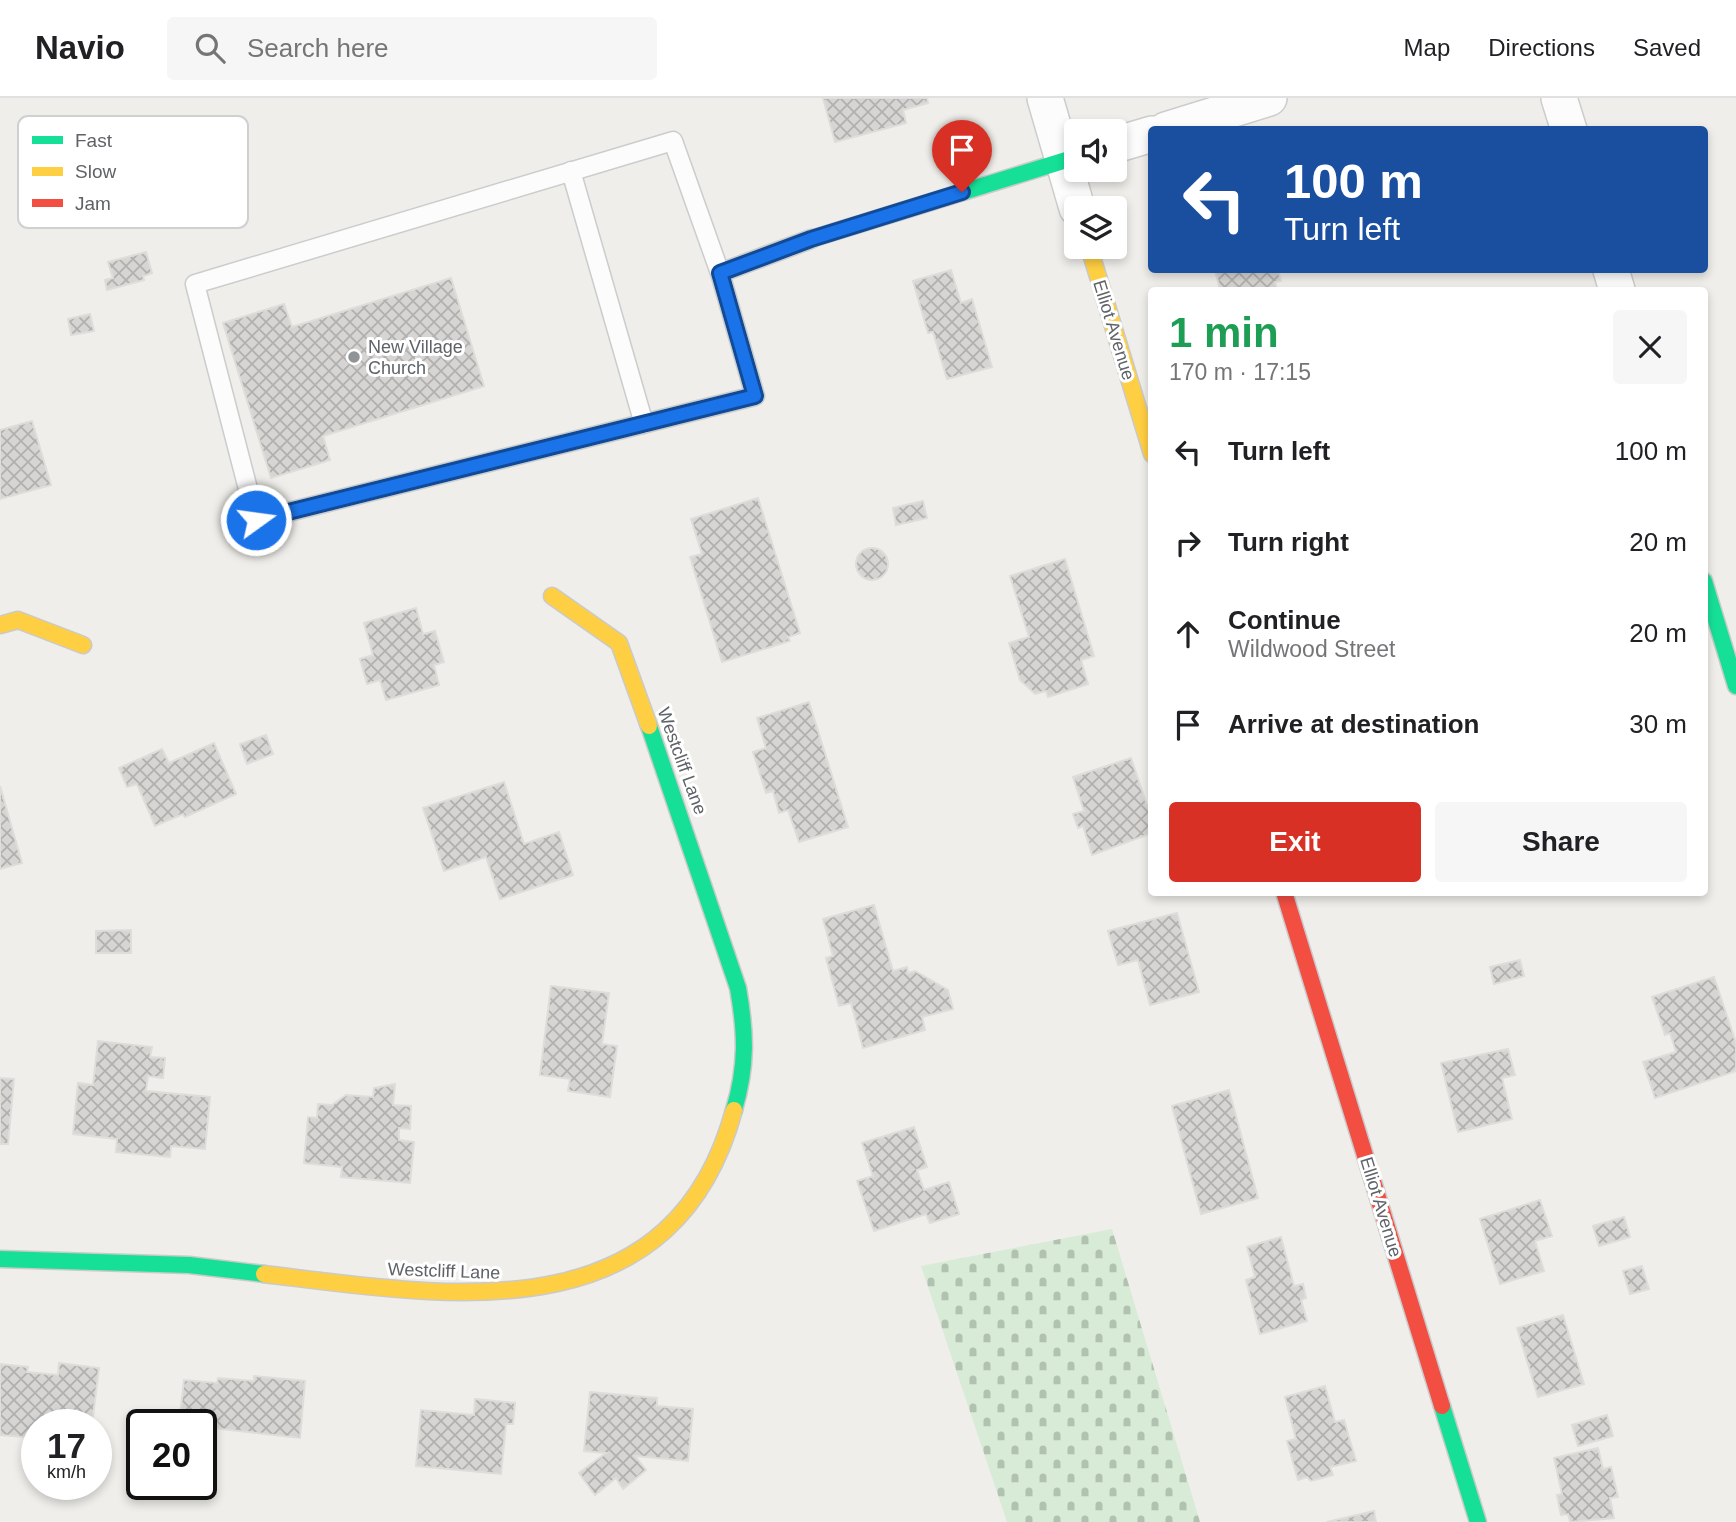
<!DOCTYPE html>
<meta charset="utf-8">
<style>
body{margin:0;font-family:Arial,sans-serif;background:#f6f6f6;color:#202124;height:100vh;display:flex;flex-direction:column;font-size:26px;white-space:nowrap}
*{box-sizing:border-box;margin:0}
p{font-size:23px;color:#757577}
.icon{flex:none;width:38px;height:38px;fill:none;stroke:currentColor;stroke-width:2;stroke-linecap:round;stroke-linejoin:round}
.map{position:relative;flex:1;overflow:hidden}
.panel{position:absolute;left:1148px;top:189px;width:560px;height:609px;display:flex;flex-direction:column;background:#fff;border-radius:7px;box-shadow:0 4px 10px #0003}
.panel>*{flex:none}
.banner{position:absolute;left:1148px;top:28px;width:560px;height:147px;border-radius:7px;box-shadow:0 4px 10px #0003;background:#1a4fa0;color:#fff;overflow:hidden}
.buttons{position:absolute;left:1064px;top:21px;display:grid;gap:14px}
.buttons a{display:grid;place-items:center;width:63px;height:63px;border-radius:7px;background:#fff;box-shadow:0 4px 10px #0003;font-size:35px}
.speed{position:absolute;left:21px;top:1311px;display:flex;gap:14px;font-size:35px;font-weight:700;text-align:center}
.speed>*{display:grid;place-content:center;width:91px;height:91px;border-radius:50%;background:#fff;box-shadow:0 4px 10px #0003;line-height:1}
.speed small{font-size:18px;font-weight:400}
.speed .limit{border:4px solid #111;border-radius:10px;background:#fff;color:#111}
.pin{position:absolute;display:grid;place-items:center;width:60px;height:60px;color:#fff;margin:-72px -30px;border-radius:50% 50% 50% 0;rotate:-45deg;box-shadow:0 0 7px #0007}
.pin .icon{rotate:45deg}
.me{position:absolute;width:77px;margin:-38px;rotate:76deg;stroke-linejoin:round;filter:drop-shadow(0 0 5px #0008)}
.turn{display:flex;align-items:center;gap:24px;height:147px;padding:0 21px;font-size:32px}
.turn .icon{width:91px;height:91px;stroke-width:2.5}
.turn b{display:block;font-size:49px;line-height:60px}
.round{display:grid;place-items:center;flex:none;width:74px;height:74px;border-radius:7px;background:#f6f6f6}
.overview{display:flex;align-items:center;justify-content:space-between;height:119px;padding:0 21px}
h1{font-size:42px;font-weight:700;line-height:52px;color:#1e9e55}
.action{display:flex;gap:14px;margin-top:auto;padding:14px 21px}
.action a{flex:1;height:80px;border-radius:7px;background:#d93025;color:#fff;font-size:28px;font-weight:700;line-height:80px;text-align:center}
.action a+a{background:#f6f6f6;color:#202124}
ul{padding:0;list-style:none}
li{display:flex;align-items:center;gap:21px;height:91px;padding:0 21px}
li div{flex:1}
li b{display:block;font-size:26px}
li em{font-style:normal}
header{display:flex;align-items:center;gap:42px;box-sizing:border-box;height:98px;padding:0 35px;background:#fff;border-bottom:2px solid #e0e0e0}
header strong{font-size:33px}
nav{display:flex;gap:38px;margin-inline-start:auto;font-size:24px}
.search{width:490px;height:63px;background:#f6f6f6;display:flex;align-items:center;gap:18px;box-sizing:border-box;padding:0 24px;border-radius:7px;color:#757577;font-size:26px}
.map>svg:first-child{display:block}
</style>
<header>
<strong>Navio</strong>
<div class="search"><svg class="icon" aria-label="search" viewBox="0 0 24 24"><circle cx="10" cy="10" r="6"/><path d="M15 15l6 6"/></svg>Search here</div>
<nav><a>Map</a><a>Directions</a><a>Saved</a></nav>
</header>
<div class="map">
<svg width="1736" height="1424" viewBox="0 0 1736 1424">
<defs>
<pattern id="cemetery-stones" width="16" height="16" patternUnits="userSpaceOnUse" patternTransform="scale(1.75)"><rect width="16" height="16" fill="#d8ebd6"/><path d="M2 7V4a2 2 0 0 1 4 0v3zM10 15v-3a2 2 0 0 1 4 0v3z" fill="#b2c2b1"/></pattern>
<pattern id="building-cross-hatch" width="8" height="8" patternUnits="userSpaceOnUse" patternTransform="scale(1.75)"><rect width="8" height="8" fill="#d6d5d3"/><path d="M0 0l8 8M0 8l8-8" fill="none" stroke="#b1b0af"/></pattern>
</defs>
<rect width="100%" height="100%" fill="#efeeea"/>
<!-- cemetery -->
<path fill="url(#cemetery-stones)" d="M1112,1131L1200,1424H1007L921,1168Z"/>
<!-- building -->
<g fill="url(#building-cross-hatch)" stroke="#deddd9" stroke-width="2">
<path d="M823,0H927L928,5L903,12L906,25L835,44Z"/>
<path d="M146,154L152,175L143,178L144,182L107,192L105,182L113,180L108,164Z"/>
<path d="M951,172L961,205L972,201L992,269L947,281L933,234L928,235L913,183Z"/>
<path d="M1215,172H1278L1281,183L1275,184L1277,192H1220Z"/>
<path d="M451,180L484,288L323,338L330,362L271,380L223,225L284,206L292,229Z"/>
<path d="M90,216L94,233L71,237L68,221Z"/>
<path d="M32,323L51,387L0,401V332Z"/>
<path d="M758,400L800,535L788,539L790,543L722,564L690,459L702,456L691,421Z"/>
<path d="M923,403L927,420L896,427L893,410Z"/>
<circle cx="872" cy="466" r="16"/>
<path d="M1065,461L1094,558L1081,562L1088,586L1048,599L1046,593L1035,596L1020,582L1009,545L1029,539L1010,478Z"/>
<path d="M416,510L423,536L435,533L444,564L434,567L439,587L386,602L380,582L367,586L360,561L373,557L364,525Z"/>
<path d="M809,604L848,729L799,744L788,712L779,715L773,693L766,695L753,654L766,650L757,620Z"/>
<path d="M266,637L273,656L247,666L240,646Z"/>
<path d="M214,645L236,696L185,719L183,716L155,728L137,686L127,689L119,670L162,651L169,665Z"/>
<path d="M1131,660L1152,722V735L1092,757L1083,728L1078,730L1073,716L1084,713L1073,679Z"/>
<path d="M504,684L524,746L559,734L573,777L500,801L486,759L444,773L423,710Z"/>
<path d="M0,688L22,765L0,771Z"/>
<path d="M874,807L893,873L907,869L908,875L915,873L948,892L953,911L922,919L925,932L863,950L851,905L839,908L826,860L833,858L823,821Z"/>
<path d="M1177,815L1199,894L1150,907L1138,862L1118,867L1108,833Z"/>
<path d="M131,832V855H96V833Z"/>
<path d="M1520,862L1524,878L1494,886L1490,869Z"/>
<path d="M1714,879L1736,945V973L1655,1000L1643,964L1676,954L1670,935L1665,937L1652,899Z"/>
<path d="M551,888L609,895L602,946L617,948L610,999L568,993L570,981L540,977Z"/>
<path d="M98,943L152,949L150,959L165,960L163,980L148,978L146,993L210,999L205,1051L171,1048L170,1059L116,1054L117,1041L73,1036L78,985L93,987Z"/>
<path d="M1508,951L1515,977L1502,980L1512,1021L1458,1034L1441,965Z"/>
<path d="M0,980L14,981L8,1046H0Z"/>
<path d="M395,986L393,1007L411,1008L410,1031L399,1030V1042L414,1044L410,1085L341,1079L342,1069L304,1065L308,1019L317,1020L318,1006L332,1007L346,997L373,999L374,990Z"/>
<path d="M1229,992L1258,1100L1201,1116L1172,1008Z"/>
<path d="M914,1029L927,1069L917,1072L924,1092L949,1084L959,1116L930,1125L926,1116L874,1133L857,1083L873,1078L862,1045Z"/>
<path d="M1540,1102L1552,1138L1535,1143L1544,1173L1500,1186L1480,1121Z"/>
<path d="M1624,1119L1630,1139L1599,1148L1593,1128Z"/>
<path d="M1281,1139L1294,1188L1303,1186L1306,1200L1301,1202L1307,1223L1260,1236L1246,1182L1255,1179L1247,1149Z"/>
<path d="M1642,1168L1649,1191L1630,1196L1623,1173Z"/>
<path d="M1563,1217L1584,1286L1538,1299L1517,1230Z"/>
<path d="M59,1265L99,1270L92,1326H37V1340L0,1337V1266L28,1269L27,1274L58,1277Z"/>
<path d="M254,1278L305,1283L300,1340L179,1326L184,1282L217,1285L218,1280L254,1283Z"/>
<path d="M1325,1288L1335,1324L1344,1322L1356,1363L1330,1369L1333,1377L1311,1383L1307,1379L1298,1382L1287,1343L1296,1341L1285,1299Z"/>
<path d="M590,1294L657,1300V1308L693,1311L688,1363L635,1358L646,1372L623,1391L616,1380L595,1397L579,1375L606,1355L584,1353Z"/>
<path d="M475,1301L515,1305L513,1326H506L501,1376L416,1368L421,1312L474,1317Z"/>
<path d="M1607,1317L1613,1338L1578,1348L1572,1327Z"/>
<path d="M1598,1350L1603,1371L1611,1369L1618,1399L1610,1400L1614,1420L1570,1424L1568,1416L1561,1417L1557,1397L1562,1396L1554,1360Z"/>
<path d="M1374,1413L1376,1424H1327Z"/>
</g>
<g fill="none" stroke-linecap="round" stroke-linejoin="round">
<!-- lane casing -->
<g stroke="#cbcccc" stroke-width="21">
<g id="lane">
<path d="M571,73L644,326"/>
<path d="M720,175L755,298L256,422L195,186L673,43L720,175L811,141"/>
</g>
</g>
<!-- street casing -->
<g stroke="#cbcccc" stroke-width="38">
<g id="street">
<path d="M1045,0L1077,110"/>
<path d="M1559,0L1569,32"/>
<path d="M1166,32L1269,0"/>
<path d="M1115,47L1152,36"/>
<path d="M1611,172L1617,192"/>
</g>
</g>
<!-- fast casing -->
<g stroke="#cacacb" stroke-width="19">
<g id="fast">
<path d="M811,141L1076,59"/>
<path d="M1704,483L1736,588"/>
<path d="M649,628L738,890C746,935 747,968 734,1012"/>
<path d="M0,1161L189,1167L264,1176"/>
<path d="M1442,1308L1478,1424"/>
</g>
</g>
<!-- slow casing -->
<g stroke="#cacacb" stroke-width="19">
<g id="slow">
<path d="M1089,149L1152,356"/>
<path d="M552,498L619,545L649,628"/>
<path d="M0,527L18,522L83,547"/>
<path d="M264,1176C445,1198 672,1240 734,1012"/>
</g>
</g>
<!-- jam casing -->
<g stroke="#cacacb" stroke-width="19">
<path id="jam" d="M1284,794L1442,1308"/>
</g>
<!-- lane -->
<use href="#lane" stroke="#fdfcfc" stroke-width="18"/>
<!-- street -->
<use href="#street" stroke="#fdfcfc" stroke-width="35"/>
<!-- fast -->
<use href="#fast" stroke="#16e098" stroke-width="16"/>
<!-- slow -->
<use href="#slow" stroke="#ffcf43" stroke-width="16"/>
<!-- jam -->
<use href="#jam" stroke="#f24e42" stroke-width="16"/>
</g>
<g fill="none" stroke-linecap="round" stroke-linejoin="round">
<!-- route casing -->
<g stroke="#114b97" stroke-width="18">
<path id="route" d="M256,422L755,298L720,175L811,141L962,94"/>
</g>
<!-- route -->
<use href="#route" stroke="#1a73e8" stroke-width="12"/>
</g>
<!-- markers -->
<circle fill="#919496" stroke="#fff" stroke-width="2.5" cx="354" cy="259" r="7"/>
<g text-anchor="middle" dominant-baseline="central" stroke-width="6" stroke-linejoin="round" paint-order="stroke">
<!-- street labels -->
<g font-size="18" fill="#5f6368" stroke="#fff">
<text transform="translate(1114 232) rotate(73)">Elliot Avenue</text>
<text transform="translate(682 663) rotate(70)">Westcliff Lane</text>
<text transform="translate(1381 1109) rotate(73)">Elliot Avenue</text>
<text transform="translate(444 1173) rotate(2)">Westcliff Lane</text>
</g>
<!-- poi labels -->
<g font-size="18" fill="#5f6368" stroke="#fff" text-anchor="start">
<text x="368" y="249">New Village<tspan x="368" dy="21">Church</tspan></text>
</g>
</g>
<!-- legend -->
<rect x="18" y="18" width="230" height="112" rx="10" fill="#fff" stroke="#cfd0d2" stroke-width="2"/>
<rect x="32" y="38" width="31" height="8" fill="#16e098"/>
<rect x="32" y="69" width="31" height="9" fill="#ffcf43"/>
<rect x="32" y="101" width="31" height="8" fill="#f24e42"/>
<g font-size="19" fill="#5f6368">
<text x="75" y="49">Fast</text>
<text x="75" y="80">Slow</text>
<text x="75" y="112">Jam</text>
</g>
</svg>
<div class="buttons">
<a><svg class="icon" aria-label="sound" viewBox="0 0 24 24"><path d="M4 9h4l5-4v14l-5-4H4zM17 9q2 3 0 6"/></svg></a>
<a><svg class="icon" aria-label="layers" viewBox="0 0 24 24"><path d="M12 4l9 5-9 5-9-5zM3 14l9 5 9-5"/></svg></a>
</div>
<div class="speed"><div>17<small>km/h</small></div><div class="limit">20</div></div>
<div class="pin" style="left:962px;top:94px;background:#d93025"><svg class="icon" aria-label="arrive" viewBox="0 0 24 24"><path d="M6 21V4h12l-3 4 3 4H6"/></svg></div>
<svg class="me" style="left:256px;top:422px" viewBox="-20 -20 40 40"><circle r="17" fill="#1a73e8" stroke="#fff" stroke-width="3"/><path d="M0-11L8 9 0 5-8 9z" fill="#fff"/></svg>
<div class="banner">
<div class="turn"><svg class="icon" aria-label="left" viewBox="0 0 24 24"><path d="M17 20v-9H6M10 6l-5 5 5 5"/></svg><div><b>100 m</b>Turn left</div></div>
</div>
<section class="panel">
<div class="overview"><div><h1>1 min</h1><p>170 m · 17:15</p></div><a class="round"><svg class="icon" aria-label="close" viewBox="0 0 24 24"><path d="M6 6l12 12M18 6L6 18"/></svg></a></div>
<ul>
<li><svg class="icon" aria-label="left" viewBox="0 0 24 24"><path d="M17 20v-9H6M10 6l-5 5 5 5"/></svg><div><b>Turn left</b></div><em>100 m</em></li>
<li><svg class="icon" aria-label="right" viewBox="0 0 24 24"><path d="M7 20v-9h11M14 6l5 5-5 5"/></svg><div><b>Turn right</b></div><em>20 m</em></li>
<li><svg class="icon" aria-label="ahead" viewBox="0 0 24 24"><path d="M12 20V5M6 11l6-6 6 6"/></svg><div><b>Continue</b><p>Wildwood Street</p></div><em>20 m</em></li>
<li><svg class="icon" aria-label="arrive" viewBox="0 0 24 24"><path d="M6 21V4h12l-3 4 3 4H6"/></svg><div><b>Arrive at destination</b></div><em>30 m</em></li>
</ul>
<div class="action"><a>Exit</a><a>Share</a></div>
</section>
</div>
